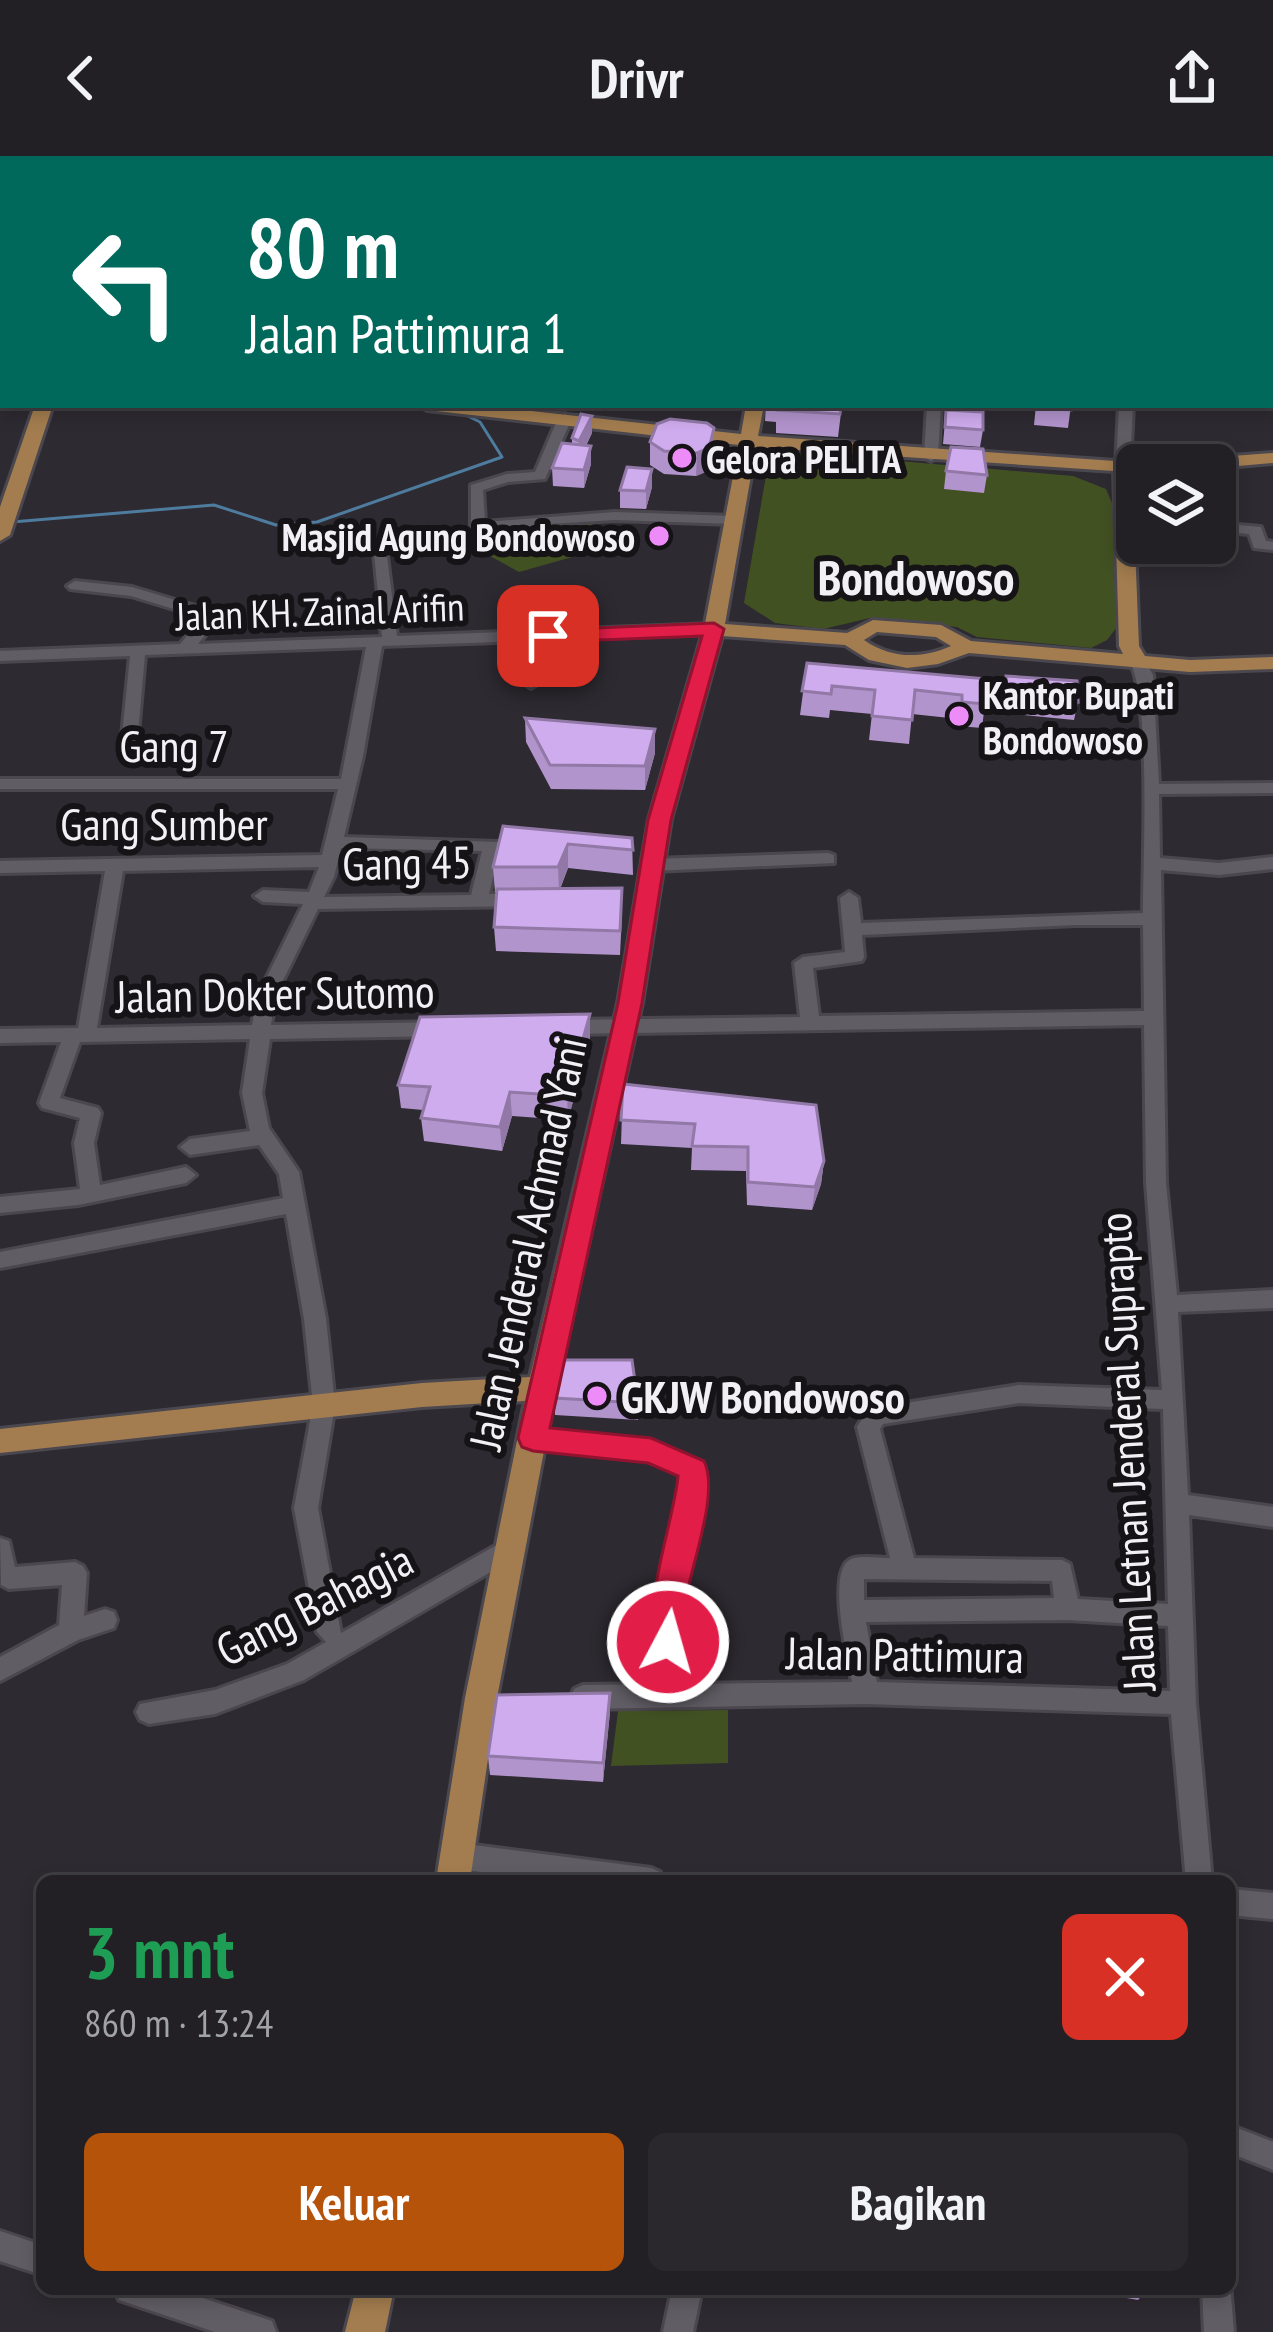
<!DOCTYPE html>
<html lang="id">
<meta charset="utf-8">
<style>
body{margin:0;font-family:"PT Sans Narrow",sans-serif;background:#2a282d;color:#f1f3f6;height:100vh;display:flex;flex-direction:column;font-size:45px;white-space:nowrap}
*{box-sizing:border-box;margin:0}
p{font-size:39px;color:#a2a3a7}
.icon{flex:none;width:66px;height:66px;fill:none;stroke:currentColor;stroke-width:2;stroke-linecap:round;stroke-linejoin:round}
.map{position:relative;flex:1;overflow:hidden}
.details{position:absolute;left:36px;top:1719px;width:1200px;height:420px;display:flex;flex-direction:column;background:#222025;border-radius:18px;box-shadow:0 6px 18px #0003,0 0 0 3px #3f3e42}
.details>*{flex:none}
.top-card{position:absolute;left:0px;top:0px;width:1275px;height:252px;box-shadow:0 6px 18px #0003,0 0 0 3px #3f3e42;background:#00695c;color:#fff;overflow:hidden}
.tools{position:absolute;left:1116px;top:288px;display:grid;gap:24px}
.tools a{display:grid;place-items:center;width:120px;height:120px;border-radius:18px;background:#222025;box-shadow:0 6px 18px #0003,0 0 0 3px #3f3e42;font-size:60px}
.pin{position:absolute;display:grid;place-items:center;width:102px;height:102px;color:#fff;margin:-51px;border-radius:24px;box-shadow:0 6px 18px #0006}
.me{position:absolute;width:132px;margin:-66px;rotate:6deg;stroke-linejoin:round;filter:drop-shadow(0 0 9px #0008)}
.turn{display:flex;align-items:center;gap:42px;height:252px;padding:0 48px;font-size:54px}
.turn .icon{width:156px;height:156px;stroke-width:2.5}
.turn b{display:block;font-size:84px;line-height:102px}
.round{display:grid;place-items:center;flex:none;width:126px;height:126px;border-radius:18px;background:#2a282d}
.summary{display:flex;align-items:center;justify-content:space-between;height:204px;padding:0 48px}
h1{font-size:72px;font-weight:700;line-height:90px;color:#1e9e55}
.primary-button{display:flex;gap:24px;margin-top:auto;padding:24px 48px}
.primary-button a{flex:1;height:138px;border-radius:18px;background:#b45309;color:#fff;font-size:48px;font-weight:700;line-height:138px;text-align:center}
.primary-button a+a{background:#2a282d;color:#f1f3f6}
header{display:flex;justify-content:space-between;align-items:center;height:156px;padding:0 48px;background:#222025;font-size:54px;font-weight:700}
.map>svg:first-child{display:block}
</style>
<header><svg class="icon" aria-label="back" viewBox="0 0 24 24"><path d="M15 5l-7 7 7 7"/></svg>Drivr<svg class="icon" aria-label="share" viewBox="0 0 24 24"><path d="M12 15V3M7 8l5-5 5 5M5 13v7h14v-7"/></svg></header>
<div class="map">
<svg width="1273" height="2176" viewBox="0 0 1273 2176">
<rect width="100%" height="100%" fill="#2d2a31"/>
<!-- green -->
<g fill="#425122">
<path d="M805,297L1073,320L1106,333L1112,347L1117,471L1107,484L1091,492L977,481L957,471L870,462L823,473L775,467L744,447L768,308L782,300Z"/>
<path d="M595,364L583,398L519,416L490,400L493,386H476L479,375L536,365Z"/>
<path d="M728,1554V1607L611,1610L618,1555Z"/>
</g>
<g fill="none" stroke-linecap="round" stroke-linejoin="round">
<!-- stream -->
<path stroke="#4e7c9e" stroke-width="3" d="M0,367L214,349L276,369L317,366L502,301L480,266L466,259V249"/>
<!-- river -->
<g fill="#074b79" fill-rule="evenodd">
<path d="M707,0H781L783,3H705Z"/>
<path d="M827,0H849L851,3H825Z"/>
<path d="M1009,0H1027L1029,3H1011Z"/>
<path d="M1101,0H1115L1116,3H1102Z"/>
<path d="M1164,0H1179L1181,3H1166Z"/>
<rect x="0" y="76" width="3" height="10"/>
</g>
<!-- minor casing -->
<g stroke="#4b474e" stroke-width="6">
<g id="minor">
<path d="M795,0H807L806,3H794Z"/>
<path d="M0,139L3,140V148L0,147Z"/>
<path d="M927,249H941L938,301L931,305L924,301Z"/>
<path d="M1119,249H1133L1130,311L1123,315L1116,311Z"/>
<path d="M565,258L572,262L545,323L508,326L483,334L485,366L615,356L733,360L740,364L733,368L615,364L550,368L486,375L464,388L391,395L387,400L397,480L714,468L722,473L714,478L541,484L539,527L531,532L523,527L525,485L382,490L363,600L344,681L498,686L501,690L489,738H522L531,744L522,750L318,753L275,841L271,869L443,866L453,873L443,880L270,883L262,937L269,972L299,1016L326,1163L335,1249L318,1352L341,1477L502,1386L510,1383L518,1386L522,1393L518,1400L304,1524L215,1558L149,1568L140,1564L136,1556L140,1548L215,1534L287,1508L326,1486L317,1476L294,1352L313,1249L304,1163L286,1058L0,1112V1096L283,1042L279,1018L259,989L190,999L180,991L190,983L250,975L242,937L250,883L80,886L60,942L98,952L101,957L94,987L100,1029L186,1011L196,1019L186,1027L78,1049L0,1057V1041L80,1033L74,987L80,962L42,952L39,947L61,886L0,887V873L78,872L105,715L0,717V705L322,699L338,633H0V623H341L366,491L145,499L136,600L128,605L120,600L130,500L0,505V495L180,488L200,465V461L131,440L70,433L67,430L75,425L132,431L212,455L216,466L198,488L382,481L374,396C398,372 443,392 471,372V329L507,318L535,316L558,262ZM341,692L482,695L471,739L324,741L334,721ZM319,711L309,736L263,734L254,740L263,746L303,748L257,841L252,869L97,872L123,715Z"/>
<path d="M1215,367L1261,371L1266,385L1273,386V394L1254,392L1249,378L1215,375Z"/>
<path d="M1138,501L1144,503L1153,519L1159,628L1273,627V637L1159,638L1160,702L1219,707L1273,701V713L1219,719L1161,714L1166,1027L1177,1139L1273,1134V1152L1178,1156L1188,1339L1273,1351V1371L1189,1359L1196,1547L1212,1725H1186L1171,1558L866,1548L583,1553L574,1549L571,1541L574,1533L583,1529L654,1528L657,1451L677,1361L682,1319L649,1304L533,1292L525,1289L522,1282L525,1275L533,1272L651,1285L702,1307L705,1314L701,1361L681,1451L679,1528L852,1526C848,1503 826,1414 851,1403C861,1399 878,1402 890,1402L857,1271L868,1253L1019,1229L1162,1234L1146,1027L1144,869L564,878L554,871L564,864L800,861L794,807L803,801L845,796L840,742L849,736L858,742L861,767L1143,757C1143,705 1151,546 1130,506ZM1076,769H1143L1144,855L819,860L813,812L862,805L864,801L862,779ZM1019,1247L1163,1253L1168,1448L1078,1443L1070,1408L1062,1404L914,1402L880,1273L883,1268ZM864,1423L1052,1425L1054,1442L864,1444ZM1068,1464L1168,1470L1170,1535L877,1526L866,1466Z"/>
<path d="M828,697L834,699V707L653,715L644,709L653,703Z"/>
<path d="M0,1382L9,1385L15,1411L75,1406L83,1410L87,1417L84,1460L105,1453L114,1456L117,1464L114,1472L78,1484L0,1525V1501L59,1469L62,1429L9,1433L1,1429Z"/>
<path d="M458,1687L651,1712L660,1716L664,1725H551L458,1713L449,1709L445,1700L449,1691Z"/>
<path d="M1230,1733L1273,1737V1763L1230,1759Z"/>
<path d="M1230,1969L1273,1986V2014L1230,1997Z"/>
<path d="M0,2075L42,2089V2119L0,2105Z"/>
<path d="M1230,2128L1234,2176H1204L1202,2133H1230Z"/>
<path d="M115,2133H176L272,2165L276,2176H215L119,2144Z"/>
<path d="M672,2133H702L693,2176H663Z"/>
</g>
</g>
<!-- major casing -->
<g stroke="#4b474e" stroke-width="6">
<g id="major">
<rect x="1272" y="100" width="1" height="10"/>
<path d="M0,203L3,204V214L0,213Z"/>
<path d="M35,249H53L10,379L0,385V351Z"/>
<path d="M418,249H475L741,278L746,249H764L758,280L1143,307L1132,316L1139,490L1145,500L1190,504L1273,501V513L1190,516L969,497L938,508L907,512L869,504L845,489L722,480L671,663L642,847L556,1232L497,1542L470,1725H436L465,1542L525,1245L422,1251L0,1297V1273L422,1227L530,1221L618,847L649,663L704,473L739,289L427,254ZM756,291L1114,315L1119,490L1123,498L971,485L941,469L873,464L847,477L725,468ZM877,476L936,481L951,490C922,503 891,503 864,484Z"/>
<path d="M1273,297V307L1215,312L1169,309L1178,304Z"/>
<path d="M356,2133H394L385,2176H345Z"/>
</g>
</g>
<!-- minor -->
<use href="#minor" fill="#615d65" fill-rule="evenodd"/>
<!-- major -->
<use href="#major" fill="#a37d4f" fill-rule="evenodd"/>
</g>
<!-- wall -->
<g fill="#b294cc">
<path d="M766,249H842L838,281L776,277V266L765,265Z"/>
<path d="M1036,249H1071L1068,272L1034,269Z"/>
<path d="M946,254L983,274L980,291L943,288Z"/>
<path d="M592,277L586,290L591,308L584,332L553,330L552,312L572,288V282Z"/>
<path d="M650,286L713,295L708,315L696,320L664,318L650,309Z"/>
<path d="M946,315L987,319L984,337L944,333Z"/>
<path d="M652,331L646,353L620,352V334Z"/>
<path d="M807,507L988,523L982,572L958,570L959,563L912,558L909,588L869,584L872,558L830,554L829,562L800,559Z"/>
<path d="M1006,520L1078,546L1074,564L1003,557V538Z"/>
<path d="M525,562L655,573V597L645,634L551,633L526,586Z"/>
<path d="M503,670L632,682L633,719L568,712L560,733L622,757L620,799L496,795L494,771L497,736H495L493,711Z"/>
<path d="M590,882L568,964L512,960L502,995L424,985L421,962L423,954L401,952L398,929Z"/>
<path d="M623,928L824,1005L821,1028L812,1054L747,1049L746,1015L691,1014L692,992L621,988Z"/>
<path d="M555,1242L638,1247V1264L555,1259Z"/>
<path d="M610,1556L603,1626L490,1619L488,1600Z"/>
<path d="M1075,2133H1148L1138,2144Z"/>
</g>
<!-- shaded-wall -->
<g fill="#9178a6">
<path d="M592,260V277L579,302V285Z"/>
<path d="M714,272L713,295L708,315L696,320L697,297Z"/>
<path d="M591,290V308L584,332V314Z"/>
<path d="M652,313V331L646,353V335Z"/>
<path d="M655,573V597L645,634V610Z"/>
<path d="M568,688V712L559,736L558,711Z"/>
<path d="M590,858V882L568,964L567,940Z"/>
<path d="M510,936L512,960L502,995L500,971Z"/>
<path d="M824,1005L821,1028L812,1054L815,1031Z"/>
<path d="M610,1537V1556L603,1626V1607Z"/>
</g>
<!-- building -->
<g fill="#cfaced" stroke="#9178a6" stroke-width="3">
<path d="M778,249H841L840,258L777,254Z"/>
<path d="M1037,249H1071V254L1037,252Z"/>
<path d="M946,254L983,256V274L945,271Z"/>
<path d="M581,258L592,260L579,285L572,282Z"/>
<path d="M670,263L707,267L714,272L709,292L697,297L664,295L650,286L657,268Z"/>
<path d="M562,287L591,290L584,314L552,312Z"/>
<path d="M951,291L983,293L987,319L946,315Z"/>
<path d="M1160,293L1203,297L1205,309H1142V298Z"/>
<path d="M627,311L652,313L646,335L620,334Z"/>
<path d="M807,507L988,523L986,548L962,546V539L915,534L912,564L872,560L875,534L832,530L831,538L802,535Z"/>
<path d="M1006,520L1077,525L1078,546L1006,539Z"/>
<path d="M525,562L655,573L645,610L550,609Z"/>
<path d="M503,670L632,682L633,694L568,688L558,711H493Z"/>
<path d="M622,732L620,775L494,771L497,733Z"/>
<path d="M590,858L567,940L510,936L500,971L421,962L430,931L398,929L420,861Z"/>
<path d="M623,928L816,949L824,1005L815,1031L748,1026V991L692,990L695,968L621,964Z"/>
<path d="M562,1204H632L638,1247L555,1242Z"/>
<path d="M610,1537L603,1607L488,1600L497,1539Z"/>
</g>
<!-- route -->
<path fill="#e11d48" stroke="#92132f" stroke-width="3" d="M714,467L724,473L671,664L642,847L550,1272L651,1282L704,1305C720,1337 690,1412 685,1448C683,1465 686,1480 679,1496L668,1500L657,1496C639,1458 674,1365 678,1320L648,1307L533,1295L522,1291L518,1282L618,847L648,664L702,480L548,486L538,480L548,474Z"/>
<!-- markers -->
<g fill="#ed8cf9" stroke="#151316" stroke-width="4.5">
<circle cx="682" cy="302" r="12"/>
<circle cx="659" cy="380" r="12"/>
<circle cx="959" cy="560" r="12"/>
<circle cx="597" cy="1240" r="12"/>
</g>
<g text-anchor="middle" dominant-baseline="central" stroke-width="12" stroke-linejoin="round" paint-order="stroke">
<!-- far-poi labels -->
<g font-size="39" font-weight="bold" fill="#f2f0f5" stroke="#151316" text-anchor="start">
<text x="706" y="302">Gelora PELITA</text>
<text x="635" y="380" text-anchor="end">Masjid Agung Bondowoso</text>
<text x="983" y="538">Kantor Bupati<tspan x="983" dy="45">Bondowoso</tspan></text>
</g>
<!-- far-street labels -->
<g font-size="39" fill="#f2f0f5" stroke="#151316">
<text transform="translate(320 455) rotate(-2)">Jalan KH. Zainal Arifin</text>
</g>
<!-- street labels -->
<g font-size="45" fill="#f2f0f5" stroke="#151316">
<text x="174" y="589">Gang 7</text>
<text x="164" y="667">Gang Sumber</text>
<text transform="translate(407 706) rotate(-1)">Gang 45</text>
<text transform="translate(275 837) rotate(-1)">Jalan Dokter Sutomo</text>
<text transform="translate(527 1087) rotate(-78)">Jalan Jenderal Achmad Yani</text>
<text transform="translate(1126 1296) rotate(-93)">Jalan Letnan Jenderal Suprapto</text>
<text transform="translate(314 1448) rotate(-27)">Gang Bahagia</text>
<text transform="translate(905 1498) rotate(1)">Jalan Pattimura</text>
</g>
<!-- poi labels -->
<g font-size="45" font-weight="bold" fill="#f2f0f5" stroke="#151316" text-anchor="start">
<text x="621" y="1240">GKJW Bondowoso</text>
</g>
<!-- far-district labels -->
<g font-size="48" font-weight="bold" fill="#f2f0f5" stroke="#151316">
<text x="916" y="421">Bondowoso</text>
</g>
</g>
</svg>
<div class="tools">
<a><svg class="icon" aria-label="layers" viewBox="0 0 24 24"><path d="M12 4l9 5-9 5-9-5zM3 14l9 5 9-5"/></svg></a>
</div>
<div class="pin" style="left:548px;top:480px;background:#d93025"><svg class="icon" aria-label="arrive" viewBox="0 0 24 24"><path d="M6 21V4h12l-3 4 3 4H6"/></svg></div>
<svg class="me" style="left:668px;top:1486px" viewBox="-20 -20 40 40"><circle r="17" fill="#e11d48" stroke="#fff" stroke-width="3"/><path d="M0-11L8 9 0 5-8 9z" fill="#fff"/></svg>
<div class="top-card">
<div class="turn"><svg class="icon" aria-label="left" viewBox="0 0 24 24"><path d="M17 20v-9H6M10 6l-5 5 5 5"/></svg><div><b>80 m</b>Jalan Pattimura 1</div></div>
</div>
<section class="details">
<div class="summary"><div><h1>3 mnt</h1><p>860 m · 13:24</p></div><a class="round" style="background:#d93025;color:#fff"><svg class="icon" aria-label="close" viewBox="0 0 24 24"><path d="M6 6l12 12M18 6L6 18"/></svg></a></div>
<div class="primary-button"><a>Keluar</a><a>Bagikan</a></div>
</section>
</div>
